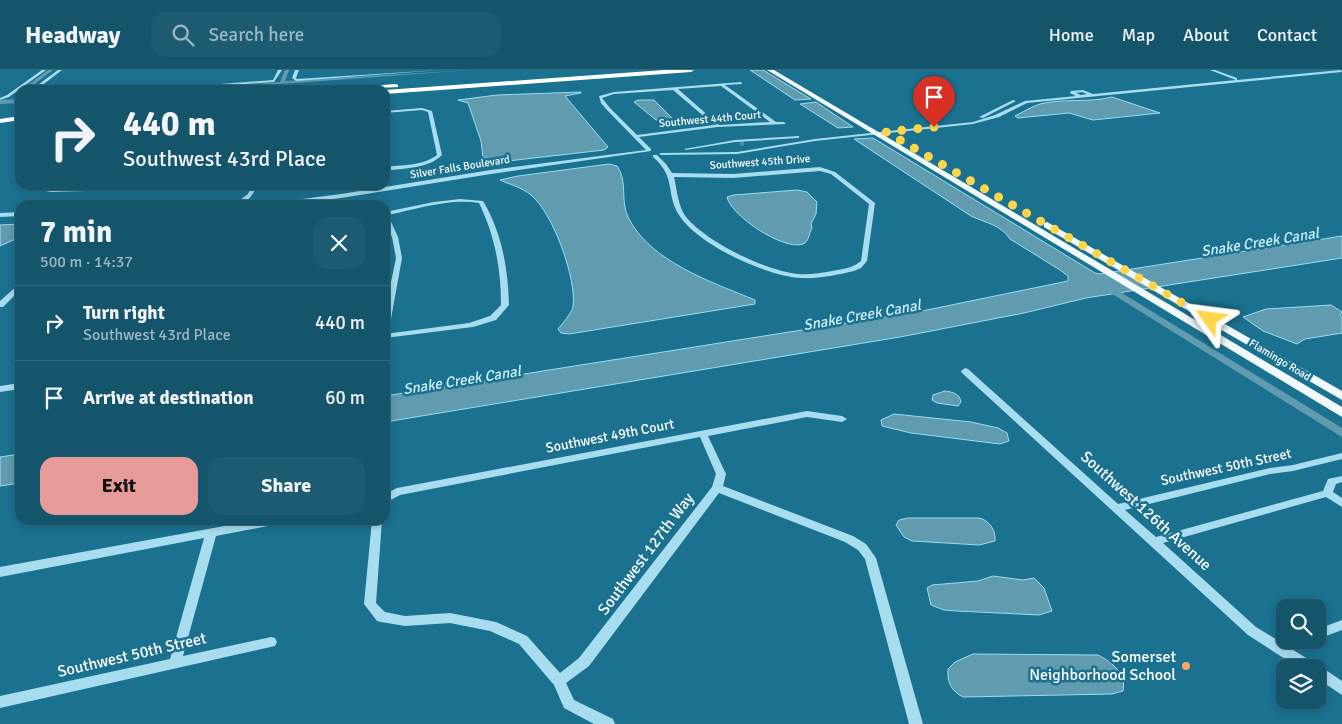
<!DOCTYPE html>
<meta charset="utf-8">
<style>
body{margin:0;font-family:Signika,sans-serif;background:#1d5b72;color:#f1f3f6;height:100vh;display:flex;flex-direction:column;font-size:19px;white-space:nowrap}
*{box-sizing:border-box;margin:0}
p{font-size:16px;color:#9db7c2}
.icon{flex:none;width:28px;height:28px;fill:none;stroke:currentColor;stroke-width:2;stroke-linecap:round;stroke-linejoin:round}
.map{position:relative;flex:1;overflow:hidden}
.sheet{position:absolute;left:15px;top:130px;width:375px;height:325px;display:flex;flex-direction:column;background:#14556c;border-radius:15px;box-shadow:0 2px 8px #0003,0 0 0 1px #336b7f}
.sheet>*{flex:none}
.hud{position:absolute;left:15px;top:15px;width:375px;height:105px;border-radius:15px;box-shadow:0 2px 8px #0003,0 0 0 1px #336b7f;background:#14556c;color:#f1f3f6;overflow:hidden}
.fabs{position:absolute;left:1276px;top:529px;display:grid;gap:10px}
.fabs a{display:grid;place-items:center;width:50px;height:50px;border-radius:10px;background:#14556c;box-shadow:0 2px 8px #0003,0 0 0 1px #336b7f;font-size:25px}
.pin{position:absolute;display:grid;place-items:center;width:42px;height:42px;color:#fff;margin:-51px -21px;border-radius:50% 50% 50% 0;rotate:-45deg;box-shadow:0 0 5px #0007}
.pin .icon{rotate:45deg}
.me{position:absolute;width:55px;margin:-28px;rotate:301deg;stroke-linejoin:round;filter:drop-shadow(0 0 4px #0008)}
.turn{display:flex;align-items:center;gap:18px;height:105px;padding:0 25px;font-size:22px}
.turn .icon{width:65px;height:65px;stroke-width:2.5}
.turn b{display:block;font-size:35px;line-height:42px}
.round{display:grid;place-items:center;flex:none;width:52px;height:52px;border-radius:15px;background:#1d5b72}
.head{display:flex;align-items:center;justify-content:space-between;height:85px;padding:0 25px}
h1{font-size:30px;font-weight:700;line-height:38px}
.primary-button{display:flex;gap:10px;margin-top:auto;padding:10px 25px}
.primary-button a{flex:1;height:58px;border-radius:15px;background:#e69b98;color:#111;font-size:20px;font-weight:700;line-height:58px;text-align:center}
.primary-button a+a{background:#1d5b72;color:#f1f3f6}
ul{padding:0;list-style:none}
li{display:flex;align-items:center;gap:15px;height:75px;padding:0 25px;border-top:1px solid #336b7f}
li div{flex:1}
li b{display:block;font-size:19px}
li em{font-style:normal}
header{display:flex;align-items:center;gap:30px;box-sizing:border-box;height:70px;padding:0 25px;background:#14556c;border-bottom:1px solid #336b7f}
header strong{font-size:24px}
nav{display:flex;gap:28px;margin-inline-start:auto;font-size:18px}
.search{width:350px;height:45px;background:#1d5b72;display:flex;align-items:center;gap:12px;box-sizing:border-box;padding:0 18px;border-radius:15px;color:#9db7c2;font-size:19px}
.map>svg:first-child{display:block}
</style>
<header>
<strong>Headway</strong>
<div class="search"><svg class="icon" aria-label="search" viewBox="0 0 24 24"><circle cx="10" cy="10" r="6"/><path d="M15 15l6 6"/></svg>Search here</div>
<nav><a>Home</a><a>Map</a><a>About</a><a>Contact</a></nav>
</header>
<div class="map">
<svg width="1342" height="654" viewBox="0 0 1342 654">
<rect width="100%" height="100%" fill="#1a7190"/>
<!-- water -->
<g fill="#609bb0" stroke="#9bddf1">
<path d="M750,0H763L811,29L795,30Z"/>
<path d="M581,22V23L565,26L608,77L604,80L499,92L483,87L481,71L468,33L458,30L497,25Z"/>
<path d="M1112,27L1160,43L1093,50L1069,43L1018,48L1015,46C1023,42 1031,37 1040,34C1064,28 1089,33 1112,27Z"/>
<path d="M638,30H654L673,49L671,51L656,50L634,32Z"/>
<path d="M816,32L853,57L838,58L800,34Z"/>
<path d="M873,68L1095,203L1100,204L1342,166V188L1086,228L1024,243L900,267L385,352V326L922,241L1068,211V206L1060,200L1010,169C1001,155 986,153 971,146L854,69Z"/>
<path d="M609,94L617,96C628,111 620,130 628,147C650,192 712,212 755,230V234L569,264L561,263L558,259C563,253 571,244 573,237C577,209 553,143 531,125C521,117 511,115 500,110L518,106Z"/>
<path d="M797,120L807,122L817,132L816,144L811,154L812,158C809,163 809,172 803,174C784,181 731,146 727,127L734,125Z"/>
<path d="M20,154V167L0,176V155Z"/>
<path d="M1331,235L1342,242L1340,246L1342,247V263L1305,269L1297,274L1263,261L1243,247L1266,239Z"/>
<path d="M945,321C953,322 960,324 961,332L958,336L937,333L932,330L933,325Z"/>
<path d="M894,344L971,352L998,358L1007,363L1009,371L1000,374L911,363L882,356L881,350Z"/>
<path d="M20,384V413L0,416V387Z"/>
<path d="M908,448H979C989,450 996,460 995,471L979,475L912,471L904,467L896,455L899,450Z"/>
<path d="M993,506L1023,510L1034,508L1044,518L1052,541L1039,545L957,541L944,540L931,535L927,518L932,515L978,511Z"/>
<path d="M973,584L1098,585C1112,592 1127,604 1123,621L1112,624L963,627C951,621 947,612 948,599L955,592Z"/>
</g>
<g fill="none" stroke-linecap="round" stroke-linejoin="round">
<!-- canal -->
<g fill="#609bb0" fill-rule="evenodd">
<path d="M48,0H53L27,20H21Z"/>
<path d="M285,0H289L285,11L471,0L201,20H176L280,12Z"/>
<path d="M20,29V33L0,34V30Z"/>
<path d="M1104,212L1342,358V367L1101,217V213Z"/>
</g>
<!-- minor-tunnel -->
<path stroke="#488da6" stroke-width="5.5" stroke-dasharray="5.5 2.5" stroke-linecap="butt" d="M740,73H744"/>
<!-- minor -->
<g fill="#a8ddef" fill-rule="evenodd">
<path d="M42,0H46L9,27L0,30V28L7,25Z"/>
<path d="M58,0H62L36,20H31Z"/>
<path d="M278,0H282L274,12L161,20H142L273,10Z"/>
<path d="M295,0H299L296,8L297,9L440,0L296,11L292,8Z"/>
<path d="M1210,0H1215L1237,8V10L1341,0L1342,2L1027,33L999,47L973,54L815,71L737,84L661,85L659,84L661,83L737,82L815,69L973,52L995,45L1025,31L1076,26L1070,23L1071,21L1083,20L1093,24L1236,10ZM1082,22L1087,24L1081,25L1076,23Z"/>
<path d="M741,12L742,14L725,15L776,52H784L786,54L718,57L639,67L651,79V81L491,104L341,128L279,135H253L250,133L253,131L271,133L341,124L491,100L646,80L607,40L601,33L599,26L614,22ZM721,16L770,52L719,55L678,19ZM673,20L714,55L637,65L610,38L602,28L614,24Z"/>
<path d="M1013,30L1016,31L983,48L979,47Z"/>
<path d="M422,38L432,41L442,85C428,99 404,98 385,101V97C402,95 423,96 437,85L428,42L422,40L385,43V41Z"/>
<path d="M799,66V68H797L735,72L686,80L684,79L735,70Z"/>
<path d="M653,85H657L666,94L672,103L733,104L820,97L835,102L875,133L867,191L861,198L854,201C837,205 818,209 801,208C766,206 698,175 679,145C665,123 677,108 653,87ZM820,101L831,104L869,134L861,191C853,198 843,199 832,201C821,203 809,205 798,204C764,200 708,173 686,147C678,136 677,120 674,107L733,108Z"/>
<path d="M29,115L51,118L169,115H230L227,117L51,122L34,119Z"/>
<path d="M252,115H258C253,124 247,135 236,135V133L248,124Z"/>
<path d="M460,129L483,131C502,163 508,198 509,235L496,250L473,257L385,268V264L469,253L490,246L501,235C501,199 495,166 479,133C449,128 417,139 388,145L398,167L402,188L389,260L385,262V241L396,188L392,167L385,152V142L434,132Z"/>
<path d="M20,142V146L0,147V143Z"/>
<path d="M20,214V220L3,237H0V231L18,215Z"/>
<path d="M965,298L968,299L1118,434L1270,398L1293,395L1342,383V389L1293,401L1270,404L1125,440L1156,467L1323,421L1328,409L1342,406V412L1336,414L1333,422L1342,428V437L1326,427L1163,473L1256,557L1279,571L1285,569L1304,570L1302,574L1290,578L1316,594L1317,597L1323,598L1342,611V625L1318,609V598H1299L1248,565L962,303L961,301Z"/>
<path d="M20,313V319L0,322V316Z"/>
<path d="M807,341L842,346L847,349L842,352L807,347L708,366L726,404L723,416L853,466L866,474L876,488L923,654H909L865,489L858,480L845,472L719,423L589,596L566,613L574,630L613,649L615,654H594L564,638L554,615L519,574L490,561L450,553L405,556L381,552L377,551L364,534L372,450H382L376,533L385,542L405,546L450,543L496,552L527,566L560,603L579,588L712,417L716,404L700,367L400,425L385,433V424L397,418Z"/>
<path d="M257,450H283L282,453L278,454L216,466L183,586L271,567L275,568L277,572L275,576L0,638V626L170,589L204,468L0,507V497Z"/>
<path d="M1342,550V560L1318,569V559Z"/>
</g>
<!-- major -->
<g fill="#f0faff" fill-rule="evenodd">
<path d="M767,0H774L1342,337V347Z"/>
<path d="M1047,152L1342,321V330L1044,157V153Z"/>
</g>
<!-- highway -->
<g fill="#fff" fill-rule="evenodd">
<path d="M664,0H694L691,2L385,24V20Z"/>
<path d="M396,14L398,15V17L340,20L343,18Z"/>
<path d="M20,46V50L0,53V49Z"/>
</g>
</g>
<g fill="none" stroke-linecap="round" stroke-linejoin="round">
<!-- route -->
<path stroke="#ffd54a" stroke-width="9" stroke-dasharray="0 16.2" d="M934,57L886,62L1210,249"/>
</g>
<!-- markers -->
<circle fill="#ffa566" stroke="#1a7190" stroke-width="2" cx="1186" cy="596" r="5"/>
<g text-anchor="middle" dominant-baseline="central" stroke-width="5" stroke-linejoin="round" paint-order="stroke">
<!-- far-street labels -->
<g font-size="11" fill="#fff" stroke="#1a7190">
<text transform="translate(710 49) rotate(-5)">Southwest 44th Court</text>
<text transform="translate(760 92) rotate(-4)">Southwest 45th Drive</text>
<text transform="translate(460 97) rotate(-9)">Silver Falls Boulevard</text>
<text transform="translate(1280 290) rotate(31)">Flamingo Road</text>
</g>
<!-- street labels -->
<g font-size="14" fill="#fff" stroke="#1a7190">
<text transform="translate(610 366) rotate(-11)">Southwest 49th Court</text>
<text transform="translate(1226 397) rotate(-12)">Southwest 50th Street</text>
</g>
<!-- water labels -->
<g font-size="15" font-style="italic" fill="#ceeff8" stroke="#1a7190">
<text transform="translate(1260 172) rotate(-9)">Snake Creek Canal</text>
<text transform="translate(862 245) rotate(-10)">Snake Creek Canal</text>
<text transform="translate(462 310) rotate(-9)">Snake Creek Canal</text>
</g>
<!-- near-street labels -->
<g font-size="16" fill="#fff" stroke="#1a7190">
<text transform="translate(1146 441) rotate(42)">Southwest 126th Avenue</text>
<text transform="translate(646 484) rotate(-53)">Southwest 127th Way</text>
<text transform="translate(132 585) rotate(-13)">Southwest 50th Street</text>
</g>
<!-- near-poi labels -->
<g font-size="16" fill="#fff" stroke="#1a7190" text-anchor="end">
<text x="1176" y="587">Somerset<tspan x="1176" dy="18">Neighborhood School</tspan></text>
</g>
</g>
</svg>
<div class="fabs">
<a><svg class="icon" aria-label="search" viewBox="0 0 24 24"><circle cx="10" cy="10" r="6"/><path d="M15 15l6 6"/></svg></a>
<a><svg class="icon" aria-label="layers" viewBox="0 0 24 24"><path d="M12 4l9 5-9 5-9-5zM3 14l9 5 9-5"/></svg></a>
</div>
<div class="pin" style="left:934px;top:57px;background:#d93025"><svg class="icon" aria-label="arrive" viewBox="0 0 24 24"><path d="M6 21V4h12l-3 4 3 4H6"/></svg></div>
<svg class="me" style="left:1210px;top:249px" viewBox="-20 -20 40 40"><path d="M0-17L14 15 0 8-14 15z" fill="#ffd54a" stroke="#fff" stroke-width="4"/></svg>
<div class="hud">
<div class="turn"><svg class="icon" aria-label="right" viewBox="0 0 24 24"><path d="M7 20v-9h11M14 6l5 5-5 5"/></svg><div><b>440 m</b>Southwest 43rd Place</div></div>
</div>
<section class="sheet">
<div class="head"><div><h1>7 min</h1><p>500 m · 14:37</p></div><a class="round"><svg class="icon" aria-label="close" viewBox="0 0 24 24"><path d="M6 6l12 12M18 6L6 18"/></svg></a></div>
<ul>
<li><svg class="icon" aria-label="right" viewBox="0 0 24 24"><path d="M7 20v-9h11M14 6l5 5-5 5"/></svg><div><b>Turn right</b><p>Southwest 43rd Place</p></div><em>440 m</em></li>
<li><svg class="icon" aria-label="arrive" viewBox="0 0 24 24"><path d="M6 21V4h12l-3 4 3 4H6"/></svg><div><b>Arrive at destination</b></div><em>60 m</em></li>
</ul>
<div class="primary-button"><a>Exit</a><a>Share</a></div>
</section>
</div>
